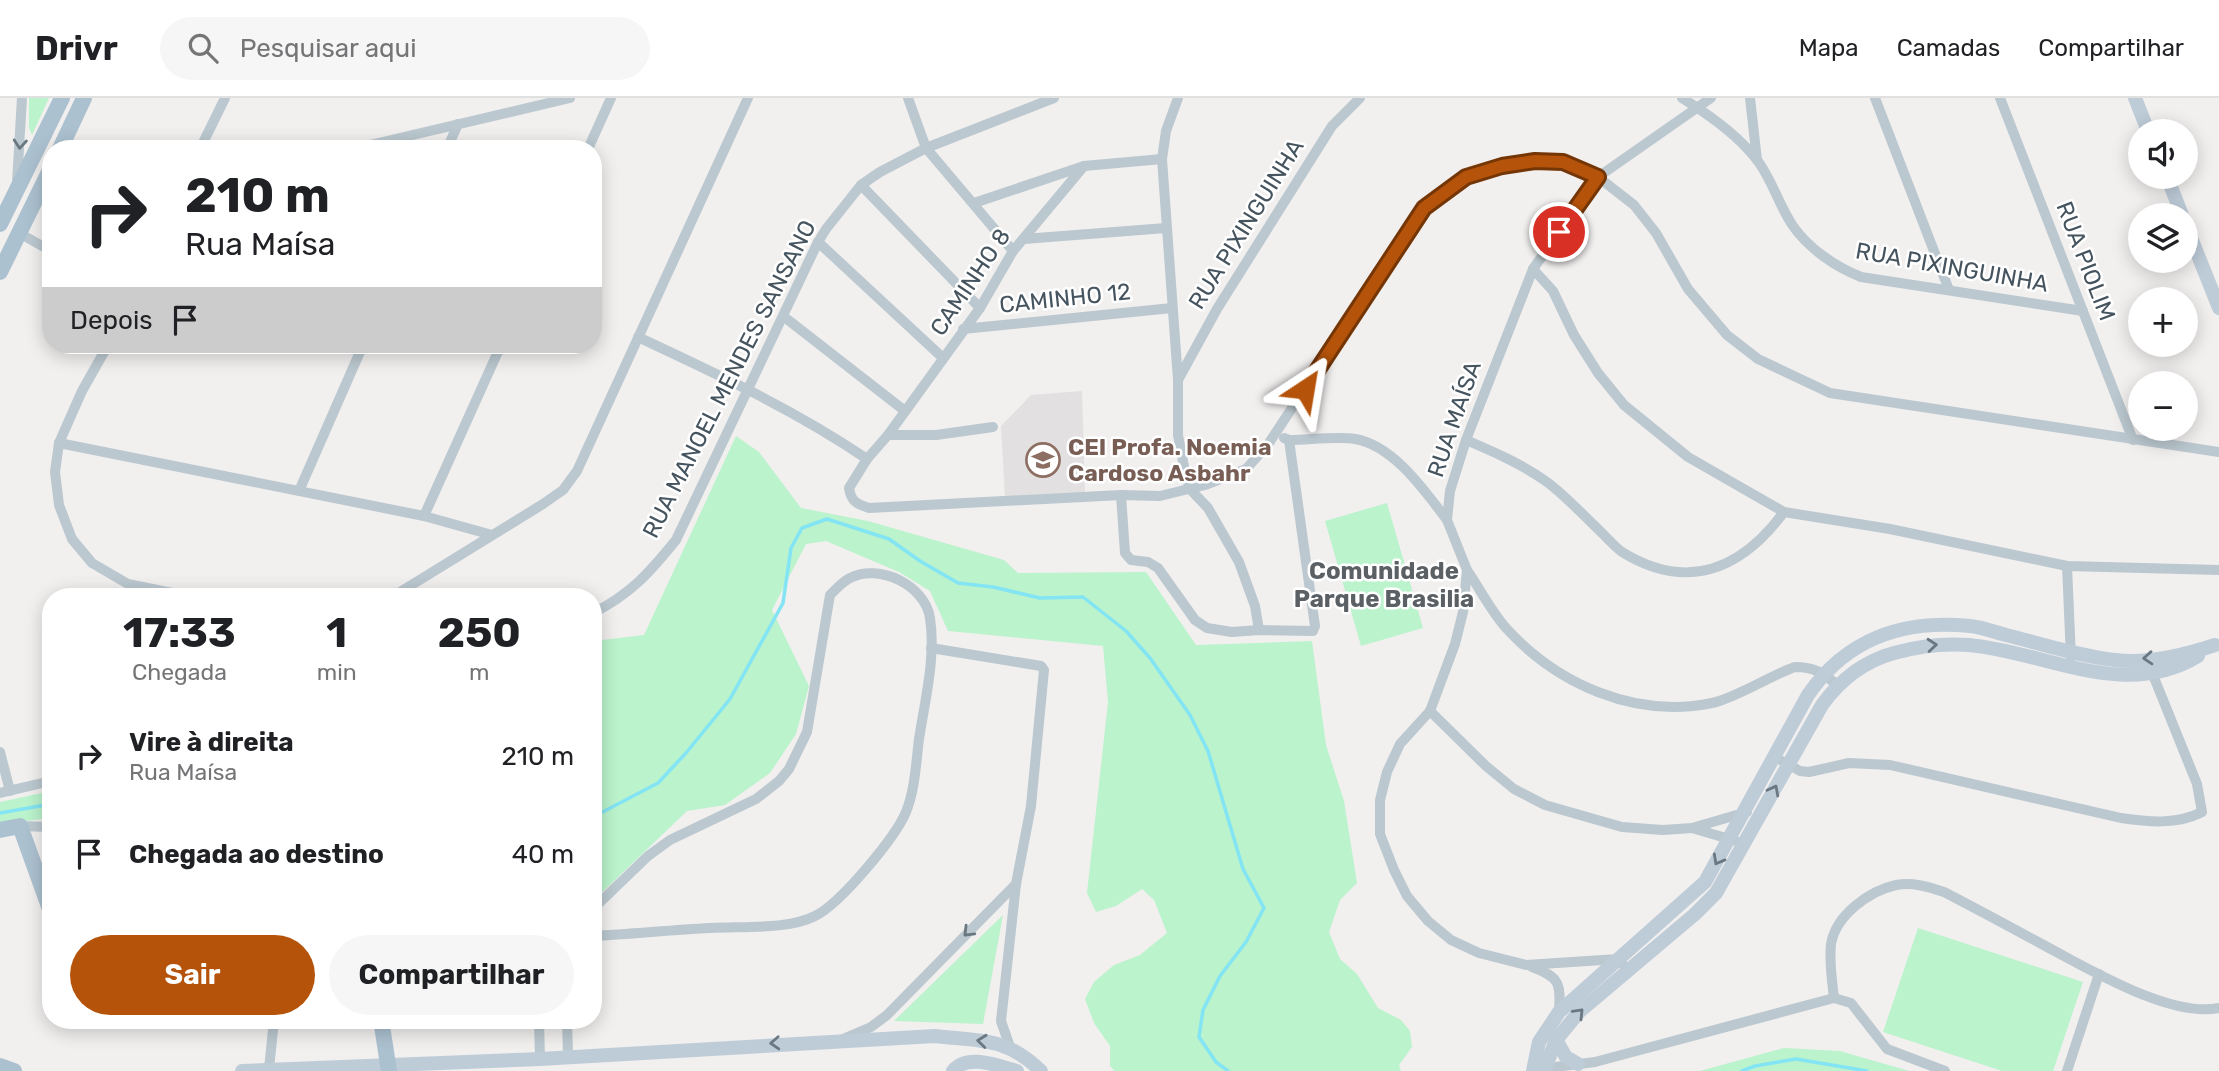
<!DOCTYPE html>
<html lang="pt">
<meta charset="utf-8">
<style>
body{margin:0;font-family:Rubik,sans-serif;background:#f6f6f6;color:#202124;height:100vh;display:flex;flex-direction:column;font-size:26px;white-space:nowrap}
*{box-sizing:border-box;margin:0}
p{font-size:23px;color:#757577}
.icon{flex:none;width:38px;height:38px;fill:none;stroke:currentColor;stroke-width:2;stroke-linecap:round;stroke-linejoin:round}
.map{position:relative;flex:1;overflow:hidden}
.sheet{position:absolute;left:42px;top:490px;width:560px;height:441px;display:flex;flex-direction:column;background:#fff;border-radius:28px;box-shadow:0 4px 18px #0003}
.sheet>*{flex:none}
.banner{position:absolute;left:42px;top:42px;width:560px;height:214px;border-radius:28px;box-shadow:0 4px 18px #0003;background:#fff;color:#202124;overflow:hidden}
.fabs{position:absolute;left:2128px;top:21px;display:grid;gap:14px}
.fabs a{display:grid;place-items:center;width:70px;height:70px;border-radius:50%;background:#fff;box-shadow:0 4px 18px #0003;font-size:35px}
.pin{position:absolute;display:grid;place-items:center;width:60px;height:60px;color:#fff;margin:-30px;border:4px solid #fff;border-radius:50%;box-shadow:0 2px 7px #0007}
.me{position:absolute;width:77px;margin:-38px;rotate:33deg;stroke-linejoin:round;filter:drop-shadow(0 0 5px #0008)}
.turn{display:flex;align-items:center;gap:24px;height:147px;padding:0 28px;font-size:32px}
.turn .icon{width:91px;height:91px;stroke-width:2.5}
.turn b{display:block;font-size:49px;line-height:60px}
.then{display:flex;align-items:center;height:66px;padding:0 28px;background:#0003;gap:14px;font-size:26px}
.eta{display:flex;justify-content:space-evenly;align-items:center;height:119px;text-align:center}
.eta b{font-size:42px;font-weight:700;line-height:49px}
.button{display:flex;gap:14px;margin-top:auto;padding:14px 28px}
.button a{flex:1;height:80px;border-radius:42px;background:#b45309;color:#fff;font-size:28px;font-weight:700;line-height:80px;text-align:center}
.button a+a{background:#f6f6f6;color:#202124}
ul{padding:0;list-style:none}
li{display:flex;align-items:center;gap:21px;height:98px;padding:0 28px}
li div{flex:1}
li b{display:block;font-size:26px}
li em{font-style:normal}
header{display:flex;align-items:center;gap:42px;box-sizing:border-box;height:98px;padding:0 35px;background:#fff;border-bottom:2px solid #e0e0e0}
header strong{font-size:33px}
nav{display:flex;gap:38px;margin-inline-start:auto;font-size:24px}
.search{width:490px;height:63px;background:#f6f6f6;display:flex;align-items:center;gap:18px;box-sizing:border-box;padding:0 24px;border-radius:38px;color:#757577;font-size:26px}
.map>svg:first-child{display:block}
</style>
<header>
<strong>Drivr</strong>
<div class="search"><svg class="icon" aria-label="search" viewBox="0 0 24 24"><circle cx="10" cy="10" r="6"/><path d="M15 15l6 6"/></svg>Pesquisar aqui</div>
<nav><a>Mapa</a><a>Camadas</a><a>Compartilhar</a></nav>
</header>
<div class="map">
<svg width="2219" height="973" viewBox="0 0 2219 973">
<rect width="100%" height="100%" fill="#f2efef"/>
<!-- education -->
<path fill="#e3e0e1" d="M1082,293L1085,395L1005,399L1001,328L1031,297Z"/>
<!-- green -->
<g fill="#baf3cc">
<path d="M29,0H49L32,37L29,30Z"/>
<path d="M736,338L759,354L801,410L868,423L1004,462L1018,475L1146,474L1196,547L1312,543L1326,647L1344,703L1357,785L1340,802L1329,834L1340,861L1357,876L1378,910L1401,922L1410,933L1412,949L1399,967L1401,973H1115L1110,968V948L1094,925L1085,901L1094,884L1114,867L1140,857L1167,835L1154,802L1142,791L1116,808L1096,814L1087,795L1108,604L1103,548L948,533L930,493L899,474L826,443L806,446L772,512L809,588L796,636L770,675L725,707L687,713L593,803V543L644,537Z"/>
<path d="M1387,405L1423,530L1361,548L1325,423Z"/>
<path d="M51,693V720L0,726V704Z"/>
<path d="M1003,817L983,926L894,923Z"/>
<path d="M1918,830L2083,884L2053,973H2002L1883,934Z"/>
<path d="M1784,950L1840,953L1909,973H1700Z"/>
</g>
<g fill="none" stroke-linecap="round" stroke-linejoin="round">
<!-- stream -->
<g stroke="#83e4f4" stroke-width="3.5">
<path d="M0,715L51,706"/>
<path d="M593,719L658,685L686,655L730,601L783,505L791,450L802,430L827,421L889,441L920,463L958,485L993,489L1040,500L1083,499L1126,533L1150,560L1190,617L1208,653L1243,771L1264,810L1246,844L1220,878L1203,912L1199,939L1216,964L1228,973"/>
<path d="M1742,973L1755,968L1796,961L1867,973"/>
</g>
<!-- street -->
<g stroke="#bbc8cf" stroke-width="10">
<path d="M908,0L926,50L1013,153"/>
<path d="M1178,0L1166,33L1162,61L1178,282V337L1185,374L1190,391L1208,410L1239,464L1255,508L1259,532"/>
<path d="M1682,0C1708,16 1738,37 1757,62C1772,81 1779,108 1793,128C1809,151 1836,169 1861,179L2083,213"/>
<path d="M1750,0L1757,62"/>
<path d="M1875,0L1949,192"/>
<path d="M2000,0L2133,342"/>
<path d="M200,51L225,0"/>
<path d="M353,51L570,0"/>
<path d="M447,51L458,26"/>
<path d="M588,51L611,0"/>
<path d="M1162,61L1084,68L1013,153L980,210L888,337L867,361L849,390C851,403 856,406 869,410L1121,397L1160,398L1205,387L1246,371L1267,348L1424,110L1466,79L1502,68L1535,63L1563,64L1598,79L1634,107L1656,135L1688,191L1727,237L1758,261L1830,295L2219,354"/>
<path d="M17,84L22,0"/>
<path d="M861,87L980,210"/>
<path d="M974,105L1084,68"/>
<path d="M19,135L51,153"/>
<path d="M1024,141L1166,130"/>
<path d="M818,144L943,260"/>
<path d="M1533,171L1553,193L1574,237L1598,275L1624,307L1688,359L1784,414L1890,431L2067,468L2219,472"/>
<path d="M783,218L905,313"/>
<path d="M963,231L1172,210"/>
<path d="M638,239C717,276 795,312 867,361"/>
<path d="M108,247L82,293L59,345L55,374L59,407L72,441L92,465L128,486L192,499"/>
<path d="M1178,282L1217,211L1332,28L1360,0"/>
<path d="M888,337H936L993,329"/>
<path d="M1284,340L1289,342C1308,342 1337,338 1355,341C1393,347 1425,393 1447,422"/>
<path d="M1466,342C1494,354 1522,366 1547,384C1567,399 1584,418 1602,435C1608,441 1615,449 1622,454C1687,494 1741,472 1784,414"/>
<path d="M59,345L424,418"/>
<path d="M299,393L363,247"/>
<path d="M1121,397L1125,455L1131,462L1148,464L1158,470L1195,522L1207,530L1232,534L1259,532L1313,533L1315,528L1289,342"/>
<path d="M492,437L424,418L501,247"/>
<path d="M2067,468L2071,560"/>
<path d="M1467,472C1480,491 1491,513 1506,530C1557,586 1635,621 1712,605C1738,599 1769,578 1795,569C1814,569 1824,575 1838,588"/>
<path d="M392,499L543,406L563,392L577,373L748,0"/>
<path d="M593,515C631,496 650,474 676,442L818,144L826,131L861,87L880,74L926,50L1054,0"/>
<path d="M931,550L1041,568L1044,572L1031,708L1016,786L1001,923L1010,949"/>
<path d="M1430,613L1486,668L1514,691L1545,707L1622,729L1663,732L1692,730L1747,714"/>
<path d="M0,654L10,693"/>
<path d="M1782,663L1800,673L1809,674L1849,665L1890,667L2121,720C2148,724 2177,727 2202,714L2197,686L2153,577"/>
<path d="M0,695L51,683"/>
<path d="M20,728L51,729"/>
<path d="M1692,730L1736,743"/>
<path d="M593,811L648,758L670,742L756,701L779,683L789,671L807,634L830,497C836,491 842,484 850,480C879,465 925,487 930,520C936,559 925,602 919,641C916,665 915,692 906,714C895,740 840,806 815,818C788,832 741,828 710,830C671,832 632,836 593,838"/>
<path d="M1532,869C1560,879 1561,886 1559,914"/>
<path d="M1628,872L1618,861L1526,867L1479,855L1451,842L1428,823L1407,798L1394,772L1380,736V702L1387,674L1400,646L1430,613L1455,546L1463,514L1467,472L1447,422L1450,393L1466,342L1533,171L1598,79L1711,0"/>
<path d="M1834,900C1832,882 1829,864 1831,846C1836,817 1869,793 1896,787C1913,784 1929,789 1944,794C1979,812 2014,831 2049,850C2091,872 2171,920 2219,910"/>
<path d="M539,922L540,961"/>
<path d="M567,922L568,957"/>
<path d="M843,941L871,929L887,917L1016,786"/>
<path d="M269,971L274,922"/>
<path d="M1540,971L1595,964L1834,900L1851,905L1887,951L1945,973"/>
<path d="M2067,973L2099,876"/>
</g>
<!-- secondary -->
<g stroke="#beccd8" stroke-width="14">
<path d="M2135,0L2148,33"/>
<path d="M2167,79L2182,117"/>
<path d="M2186,127L2219,210"/>
<path d="M1556,942L1566,959L1578,966"/>
<path d="M242,973L540,961L935,938C981,943 1006,939 1041,973"/>
<path d="M953,973C967,955 998,968 1017,973"/>
<path d="M1533,973L1539,944L1559,914L1705,784L1808,597C1846,541 1903,521 1970,528C1982,529 1994,534 2006,537C2042,546 2079,558 2115,562C2147,566 2185,557 2215,547"/>
<path d="M1544,973L1556,942L1579,914L1695,816L1716,795L1822,607C1840,582 1865,563 1894,555C1919,548 1943,545 1969,547C2046,554 2124,603 2198,558"/>
</g>
<!-- primary -->
<g stroke="#acc1d0" stroke-width="16">
<path d="M60,51L84,0"/>
<path d="M0,126L62,0"/>
<path d="M0,174L51,70"/>
<path d="M0,732L20,728L51,814"/>
<path d="M378,922L382,928L389,973"/>
<path d="M0,968L14,973"/>
</g>
</g>
<!-- one-way arrows -->
<defs><path id="oneway-chevron" d="M-2-3.5L2.5 0L-2 3.5" fill="none" stroke-width="1.6" stroke-linecap="round" stroke-linejoin="round" transform="scale(1.75)"/></defs>
<g stroke="#687780">
<use href="#oneway-chevron" transform="translate(20 46) rotate(95)"/>
<use href="#oneway-chevron" transform="translate(968 834) rotate(135)"/>
</g>
<g stroke="#697883">
<use href="#oneway-chevron" transform="translate(1932 547) rotate(-5)"/>
<use href="#oneway-chevron" transform="translate(2148 560) rotate(176)"/>
<use href="#oneway-chevron" transform="translate(1774 692) rotate(-62)"/>
<use href="#oneway-chevron" transform="translate(1718 762) rotate(119)"/>
<use href="#oneway-chevron" transform="translate(1579 915) rotate(-46)"/>
<use href="#oneway-chevron" transform="translate(982 943) rotate(-174)"/>
<use href="#oneway-chevron" transform="translate(775 945) rotate(177)"/>
</g>
<g fill="none" stroke-linecap="round" stroke-linejoin="round">
<!-- route casing -->
<g stroke="#753606" stroke-width="18">
<path id="route" d="M1305,291L1424,110L1466,79L1502,68L1535,63L1563,64L1598,79L1559,134"/>
</g>
<!-- route -->
<use href="#route" stroke="#b45309" stroke-width="12"/>
</g>
<!-- icons -->
<defs>
<g id="school-ring" transform="scale(1.75)"><circle r="9.5" fill="#fff" stroke="#8d6e63" stroke-width="1.5"/><path d="M0-5L7-2L0 1L-7-2ZM-4 1L0 2.5L4 1V4Q0 6-4 4Z" fill="#8d6e63"/></g>
</defs>
<g fill-rule="evenodd">
<use href="#school-ring" x="1043" y="362"/>
</g>
<g text-anchor="middle" dominant-baseline="central" stroke-width="5" stroke-linejoin="round" paint-order="stroke">
<!-- street labels -->
<g font-size="23" fill="#45545e" stroke="#fff">
<text transform="translate(1246 126) rotate(-58)">RUA PIXINGUINHA</text>
<text transform="translate(2086 163) rotate(69)">RUA PIOLIM</text>
<text transform="translate(1952 169) rotate(10)">RUA PIXINGUINHA</text>
<text transform="translate(970 184) rotate(-56)">CAMINHO 8</text>
<text transform="translate(1065 200) rotate(-6)">CAMINHO 12</text>
<text transform="translate(729 281) rotate(-63)">RUA MANOEL MENDES SANSANO</text>
<text transform="translate(1454 321) rotate(-71)">RUA MAÍSA</text>
</g>
<!-- education labels -->
<g font-size="23" font-weight="bold" fill="#785e54" stroke="#fff" text-anchor="start">
<text x="1068" y="349">CEI Profa. Noemia<tspan x="1068" dy="26">Cardoso Asbahr</tspan></text>
</g>
<!-- neighbourhood labels -->
<g font-size="24" font-weight="bold" fill="#5b6065" stroke="#fff">
<text x="1384" y="473">Comunidade<tspan x="1384" dy="28">Parque Brasilia</tspan></text>
</g>
</g>
</svg>
<div class="fabs">
<a><svg class="icon" aria-label="sound" viewBox="0 0 24 24"><path d="M4 9h4l5-4v14l-5-4H4zM17 9q2 3 0 6"/></svg></a>
<a><svg class="icon" aria-label="layers" viewBox="0 0 24 24"><path d="M12 4l9 5-9 5-9-5zM3 14l9 5 9-5"/></svg></a>
<a>+</a>
<a>−</a>
</div>
<div class="pin" style="left:1559px;top:134px;background:#d93025"><svg class="icon" aria-label="arrive" viewBox="0 0 24 24"><path d="M6 21V4h12l-3 4 3 4H6"/></svg></div>
<svg class="me" style="left:1305px;top:291px" viewBox="-20 -20 40 40"><path d="M0-17L14 15 0 8-14 15z" fill="#b45309" stroke="#fff" stroke-width="4"/></svg>
<div class="banner">
<div class="turn"><svg class="icon" aria-label="right" viewBox="0 0 24 24"><path d="M7 20v-9h11M14 6l5 5-5 5"/></svg><div><b>210 m</b>Rua Maísa</div></div>
<div class="then">Depois<svg class="icon" aria-label="arrive" viewBox="0 0 24 24"><path d="M6 21V4h12l-3 4 3 4H6"/></svg></div>
</div>
<section class="sheet">
<div class="eta">
<div><b>17:33</b><p>Chegada</p></div>
<div><b>1</b><p>min</p></div>
<div><b>250</b><p>m</p></div>
</div>
<ul>
<li><svg class="icon" aria-label="right" viewBox="0 0 24 24"><path d="M7 20v-9h11M14 6l5 5-5 5"/></svg><div><b>Vire à direita</b><p>Rua Maísa</p></div><em>210 m</em></li>
<li><svg class="icon" aria-label="arrive" viewBox="0 0 24 24"><path d="M6 21V4h12l-3 4 3 4H6"/></svg><div><b>Chegada ao destino</b></div><em>40 m</em></li>
</ul>
<div class="button"><a>Sair</a><a>Compartilhar</a></div>
</section>
</div>
